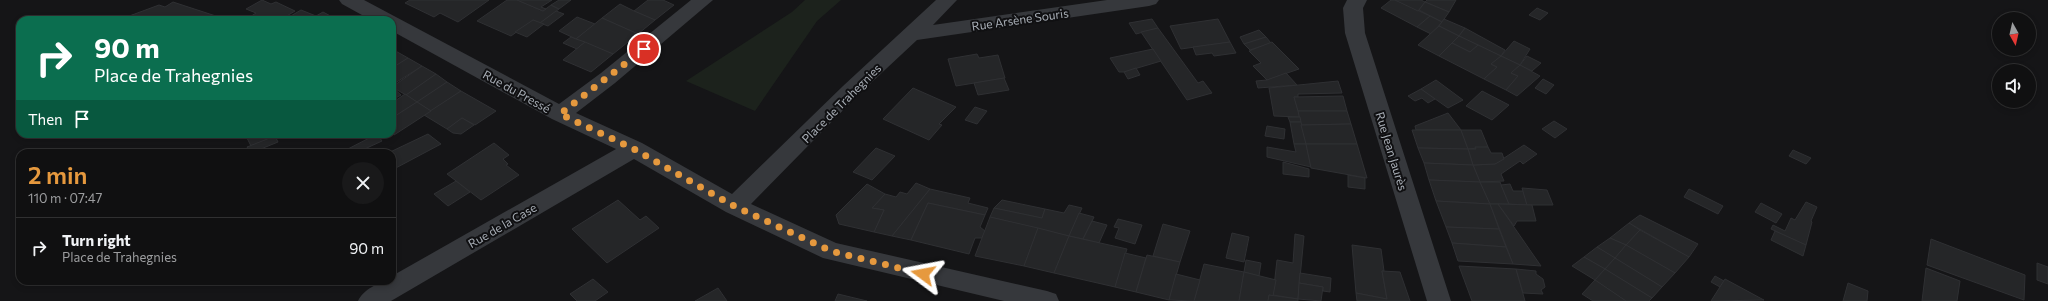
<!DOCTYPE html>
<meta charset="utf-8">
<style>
body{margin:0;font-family:Commissioner,sans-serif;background:#19191a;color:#f1f3f6;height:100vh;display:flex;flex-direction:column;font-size:15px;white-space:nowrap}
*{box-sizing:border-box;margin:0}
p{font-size:13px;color:#9c9d9f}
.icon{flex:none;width:22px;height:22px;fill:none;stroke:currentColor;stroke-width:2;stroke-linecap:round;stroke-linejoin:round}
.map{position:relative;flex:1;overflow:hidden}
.sheet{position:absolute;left:16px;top:149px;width:380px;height:136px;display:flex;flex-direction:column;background:#101011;border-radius:12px;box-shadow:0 2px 6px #0003,0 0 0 1px #303031}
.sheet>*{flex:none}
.top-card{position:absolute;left:16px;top:16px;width:380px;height:122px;border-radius:12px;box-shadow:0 2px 6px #0003,0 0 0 1px #303031;background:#0b6e4f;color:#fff;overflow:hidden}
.needle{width:26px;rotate:172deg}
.buttons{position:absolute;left:1992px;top:12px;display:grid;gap:8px}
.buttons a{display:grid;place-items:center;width:44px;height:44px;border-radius:50%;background:#101011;box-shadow:0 2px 6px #0003,0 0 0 1px #303031;font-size:20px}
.pin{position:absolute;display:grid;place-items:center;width:34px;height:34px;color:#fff;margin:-17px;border:2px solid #fff;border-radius:50%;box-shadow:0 1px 4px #0007}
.me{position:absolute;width:44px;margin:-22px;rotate:283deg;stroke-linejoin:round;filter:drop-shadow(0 0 3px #0008)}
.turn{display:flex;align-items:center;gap:14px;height:84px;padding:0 12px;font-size:18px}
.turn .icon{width:52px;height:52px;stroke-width:2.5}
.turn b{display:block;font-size:28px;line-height:34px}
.then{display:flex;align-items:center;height:38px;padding:0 12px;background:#0003;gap:8px;font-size:15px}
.round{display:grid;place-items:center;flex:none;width:42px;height:42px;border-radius:21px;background:#19191a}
.overview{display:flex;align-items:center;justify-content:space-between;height:68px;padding:0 12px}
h1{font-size:24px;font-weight:600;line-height:30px;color:#e6993e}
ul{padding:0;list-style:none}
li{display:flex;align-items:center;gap:12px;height:60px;padding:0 12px;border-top:1px solid #303031}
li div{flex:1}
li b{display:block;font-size:15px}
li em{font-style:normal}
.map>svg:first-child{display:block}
</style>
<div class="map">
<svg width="2048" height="301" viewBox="0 0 2048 301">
<rect width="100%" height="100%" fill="#151517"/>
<!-- green -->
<path fill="#1c221c" d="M805,0H841L817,21L755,111L686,81L792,12Z"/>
<!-- building -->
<g fill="#252628" stroke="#2f3033">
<path d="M262,0L271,4L276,2L295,11L280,20H245L256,13L246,9Z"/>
<path d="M410,0H489L458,22L440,13L434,17L405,3Z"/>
<path d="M507,0H517L543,11L551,5L559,9L540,23L533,20L511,36L477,21Z"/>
<path d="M517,0H552L541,7L546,9L543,11Z"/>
<path d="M559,0H571L559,9L551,5Z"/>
<path d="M648,0H663L674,5L655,20L634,11Z"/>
<path d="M1391,0H1395L1430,16L1417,27L1381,8Z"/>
<path d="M1395,0H1421L1425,2L1418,11Z"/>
<path d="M1427,0H1456L1449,12L1425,2Z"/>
<path d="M173,2L228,20H141L132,15L159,5L165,7Z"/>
<path d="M1425,2L1449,12L1442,22L1419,10Z"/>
<path d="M620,4L634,11L655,20L638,34L602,18Z"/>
<path d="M1537,8L1548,13L1540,20L1529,15Z"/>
<path d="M301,10L316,16L309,20H284Z"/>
<path d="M556,11L564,14L548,26L540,23Z"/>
<path d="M323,12L336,19L338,20H309Z"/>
<path d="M132,15L138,19L118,20Z"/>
<path d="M1430,16L1442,22L1431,34L1417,27Z"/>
<path d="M577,17L595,24L576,39L559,31Z"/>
<path d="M602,18L638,34L613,54L576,39Z"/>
<path d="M1152,19L1158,28L1136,34L1129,23Z"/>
<path d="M1218,19L1230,42L1181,49L1170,26Z"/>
<path d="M1444,19L1465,28L1459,36L1439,26Z"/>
<path d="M533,20L544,24L527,37L515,32Z"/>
<path d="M1439,26L1459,36L1439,56L1418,45Z"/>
<path d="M1158,28L1198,83L1203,81L1212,93L1187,100L1141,32Z"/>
<path d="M1465,28L1505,50L1501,56L1459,36Z"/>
<path d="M1259,30L1266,37L1244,44L1240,37Z"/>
<path d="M1459,36L1478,45L1470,52L1452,43Z"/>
<path d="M571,37L576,39L585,42L577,49L563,43Z"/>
<path d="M1266,37L1271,43L1250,50L1244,44Z"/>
<path d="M1514,41L1530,49L1520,65L1501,56Z"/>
<path d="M585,42L613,54L591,72L563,60Z"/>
<path d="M1230,42L1236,53L1214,56L1212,53L1196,55L1193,47Z"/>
<path d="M1272,42L1299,69L1267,80L1253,66L1261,63L1249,51Z"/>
<path d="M1452,43L1470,52L1478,45L1501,56L1491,64L1497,67L1484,79L1439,56Z"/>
<path d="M392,49L408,58L392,68Z"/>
<path d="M1153,49L1161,61L1124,72H1119L1110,58Z"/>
<path d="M977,54L979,58L998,55L1005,78L956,86L948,59Z"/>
<path d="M1501,56L1520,65L1511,73L1518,76L1506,90L1484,79L1497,67L1491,64Z"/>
<path d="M1527,56L1541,63L1532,71L1520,65Z"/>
<path d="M408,58L422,66L392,85V68Z"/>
<path d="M1520,65L1540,76L1517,96L1506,90L1518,76L1511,73Z"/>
<path d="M422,66L436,74L406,95L392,87Z"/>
<path d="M1136,68L1140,75L1128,79L1124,72Z"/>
<path d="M1286,73L1297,85L1258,88L1256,81L1267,80Z"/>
<path d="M436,74L447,82L417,102L406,95Z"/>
<path d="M1004,78L1009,90L978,95L974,83Z"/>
<path d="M1543,79L1554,85L1546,94L1535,88Z"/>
<path d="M1436,80L1463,100L1448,108L1421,89Z"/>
<path d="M1338,81L1342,93L1298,94V97H1294L1300,117L1274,116L1269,88Z"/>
<path d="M447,82L461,91L431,111L417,102Z"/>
<path d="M392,87L401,95L392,100Z"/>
<path d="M913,88L956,107L939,124L942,125L929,140L883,119Z"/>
<path d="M1421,89L1435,99L1428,103L1422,98L1415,101L1408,96Z"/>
<path d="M461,91L496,111L475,125L462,118L447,129L424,115Z"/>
<path d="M1482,91L1509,105L1492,120L1466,106Z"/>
<path d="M405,94L417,102L392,118V103Z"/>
<path d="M1343,96L1347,111H1298L1294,97Z"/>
<path d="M417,102L431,111L394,135L392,133V118Z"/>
<path d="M975,107L987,111L977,124L965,120Z"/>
<path d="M1298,111H1347L1351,124L1301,125Z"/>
<path d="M1448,113L1461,130H1416L1415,126Z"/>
<path d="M1288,117H1300L1301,122H1290Z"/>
<path d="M462,118L474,125L461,134L453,133L447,129Z"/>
<path d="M1554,121L1567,129L1555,138L1542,129Z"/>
<path d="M1290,122H1301L1306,144H1294Z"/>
<path d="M1351,124L1357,144H1306L1301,125Z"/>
<path d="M1267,126L1285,129L1284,139L1265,136Z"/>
<path d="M1412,130H1461L1468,149L1418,148Z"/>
<path d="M1461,130H1481L1488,147L1468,149Z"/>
<path d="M245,134H274L275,136L251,146Z"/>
<path d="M377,134L382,141L356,153H346L344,151Z"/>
<path d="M428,134L441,144L392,170V153H388Z"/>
<path d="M275,136L278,142L251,153L247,147Z"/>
<path d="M494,143L509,155L503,159L508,164L506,165L519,175L481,200L447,174Z"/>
<path d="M1294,144H1306L1311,167L1267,157V147L1296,152Z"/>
<path d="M1306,144H1357L1367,178L1311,168Z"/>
<path d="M1524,145L1537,154L1523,164L1520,161L1501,174L1504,181L1480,182L1473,165L1495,164Z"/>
<path d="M1475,147H1488L1491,153H1502L1504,159L1495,164L1473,165L1468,149H1476Z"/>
<path d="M876,148L895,156L872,180L853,172Z"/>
<path d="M1418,148L1468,149L1473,165L1424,163Z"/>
<path d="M1793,150L1811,158L1806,164L1789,156Z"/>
<path d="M1283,162L1309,169V177L1283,174Z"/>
<path d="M1424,163L1473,165L1480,182L1429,180Z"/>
<path d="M1348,175L1365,178V189L1348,187Z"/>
<path d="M1429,180L1480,182L1490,204L1436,201Z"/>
<path d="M456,181L470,192L448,206L434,194Z"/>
<path d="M1480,182H1500L1509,204H1490Z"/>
<path d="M916,183L930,189L892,236L874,232L884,210L872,208L885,194L896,197L900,192L907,194Z"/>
<path d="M867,184L885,194L872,208L884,210L874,232L839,224L836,215Z"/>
<path d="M1510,184L1513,191H1523L1527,205L1509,204L1501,185Z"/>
<path d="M1522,188L1547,190L1553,205H1527Z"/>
<path d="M930,189L970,198L968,203L988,208L985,215L928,203L911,240L892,236Z"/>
<path d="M1689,189L1723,206L1718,214L1684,197Z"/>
<path d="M618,200L640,220L646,216L659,228L607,263L572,229Z"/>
<path d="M1002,200L1045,209L1042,218L994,208Z"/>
<path d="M1436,201L1490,204L1499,229L1446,227Z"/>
<path d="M1806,202L1817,207L1811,221L1812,222L1806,245L1771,229L1773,225L1785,231L1791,218L1795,220Z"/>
<path d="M928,203L985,215L980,227L985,231L982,238H975L969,254L911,240Z"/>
<path d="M1761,203L1782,214L1776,223L1755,212Z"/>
<path d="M1490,204H1498L1541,266L1513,264Z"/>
<path d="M1498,204L1532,205L1536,221H1517L1514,226Z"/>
<path d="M1069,205L1082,208L1069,236L990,217L994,208L1042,218L1045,209L1064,213Z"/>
<path d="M1079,213L1094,217L1083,239L1069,236Z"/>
<path d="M1640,215L1698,244L1689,257L1629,223Z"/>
<path d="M990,217L1038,228L1024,266L975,256Z"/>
<path d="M1118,219L1142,225L1135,244L1115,238L1119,228L1114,227Z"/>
<path d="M1092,221L1107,225L1099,243L1083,239Z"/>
<path d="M1629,223L1640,230L1626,245L1610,238Z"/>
<path d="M1163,224L1190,231L1180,262L1153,256Z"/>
<path d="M1446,227L1499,229L1506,247L1452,243Z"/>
<path d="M1038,228L1069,236L1054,273L1024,266Z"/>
<path d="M1640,230L1689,257L1675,273L1626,245Z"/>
<path d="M1775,231L1806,245L1803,256L1771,240Z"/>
<path d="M1232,233L1249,237L1244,262L1226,258Z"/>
<path d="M1295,234L1304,236L1298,299L1273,295L1277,260L1293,263Z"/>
<path d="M1069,236L1127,249L1115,287L1054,273Z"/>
<path d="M1610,238L1626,245L1615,258L1597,247Z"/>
<path d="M1931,239L2025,275L2024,300L1927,265Z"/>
<path d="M1452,243L1506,247L1513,264L1458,261Z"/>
<path d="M1352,245L1381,249L1384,271H1382L1387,299L1356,293Z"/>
<path d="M1626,245L1675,273L1662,287L1615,258Z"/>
<path d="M1597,247L1615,258L1605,269L1584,257Z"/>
<path d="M1125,253L1146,258L1136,292L1115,287Z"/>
<path d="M1147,255L1180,262L1169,300L1136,292Z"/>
<path d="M1584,257L1605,269L1595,280L1572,266Z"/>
<path d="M1615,258L1662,287L1652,298L1605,269Z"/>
<path d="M1246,260L1261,263L1259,276L1244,272Z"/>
<path d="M2037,263L2048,267V284L2037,280Z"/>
<path d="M1204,264L1244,272L1239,301H1194Z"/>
<path d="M1459,266L1516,269L1525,301H1472Z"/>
<path d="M1926,268L1960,281L1957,301H1922Z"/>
<path d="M1516,269L1536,271V274L1543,279L1545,287L1541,290L1543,294L1523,293Z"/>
<path d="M1605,269L1652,298L1649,301H1626L1595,280Z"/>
<path d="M1382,271L1400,272L1410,301H1357L1356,293L1387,299Z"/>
<path d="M1244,272L1276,280L1273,296L1269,295L1268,301H1239Z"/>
<path d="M1300,273L1331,278L1330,292L1323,291V287L1299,283Z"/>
<path d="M1176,274L1200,280L1194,301L1169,300Z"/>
<path d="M1715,276L1724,281L1720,287L1711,282Z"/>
<path d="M593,279L608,292L595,301H577L570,294Z"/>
<path d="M1725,279L1762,299L1764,300L1711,301Z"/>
<path d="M1595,280L1626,301H1593L1582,294Z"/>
<path d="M1299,283L1323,287L1321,301L1298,299Z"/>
<path d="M1848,283L1868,291L1867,301H1843Z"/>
<path d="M718,288L727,301H695Z"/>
<path d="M838,294L867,301H835Z"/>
<path d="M1269,295L1298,299V301H1268Z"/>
</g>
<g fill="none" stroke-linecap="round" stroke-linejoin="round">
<!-- minor -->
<g fill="#36383c" fill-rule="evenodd">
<path d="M339,0H364L559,104L601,73L691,0H713L615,83L576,113L642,143L732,194L843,86L936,0H957L933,25L1107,0H1159L1156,4L1149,6L917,40L857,96L751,204L836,243L1047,291L1056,294L1059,301H1004L823,258L726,212L634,159L391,301H358C363,290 379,281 392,281V276L616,149L552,119L392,31V20H371L342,4Z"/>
<path d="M1347,0H1367L1363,8L1365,33L1451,301H1427L1345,33L1343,8Z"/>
</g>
</g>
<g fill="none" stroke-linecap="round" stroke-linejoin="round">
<!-- route -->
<path stroke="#e6993e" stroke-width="7" stroke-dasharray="0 12.6" d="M644,49L560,114L634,149L734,206L831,251L923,274"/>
</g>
<g text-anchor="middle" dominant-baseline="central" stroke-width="4" stroke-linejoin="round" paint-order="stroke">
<!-- street labels -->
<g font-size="12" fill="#a8aeb6" stroke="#101012">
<text transform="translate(1020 19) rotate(-8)">Rue Arsène Souris</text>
<text transform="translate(517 91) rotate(29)">Rue du Pressé</text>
<text transform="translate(841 103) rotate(-45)">Place de Trahegnies</text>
<text transform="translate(1392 151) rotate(73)">Rue Jean Jaurès</text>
<text transform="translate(502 225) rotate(-30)">Rue de la Case</text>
</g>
</g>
</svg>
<div class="buttons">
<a><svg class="needle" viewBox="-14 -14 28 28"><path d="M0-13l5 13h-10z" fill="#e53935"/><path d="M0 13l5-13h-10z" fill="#9c9d9f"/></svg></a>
<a><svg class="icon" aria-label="sound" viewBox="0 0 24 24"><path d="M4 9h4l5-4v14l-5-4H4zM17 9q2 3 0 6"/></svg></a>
</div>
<div class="pin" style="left:644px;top:49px;background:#d93025"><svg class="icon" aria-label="arrive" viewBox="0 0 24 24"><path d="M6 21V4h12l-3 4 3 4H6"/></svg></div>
<svg class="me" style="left:923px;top:274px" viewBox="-20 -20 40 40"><path d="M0-17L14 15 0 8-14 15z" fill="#e6993e" stroke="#fff" stroke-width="4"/></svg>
<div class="top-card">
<div class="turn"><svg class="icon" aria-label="right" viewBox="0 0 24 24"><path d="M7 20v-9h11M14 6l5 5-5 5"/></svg><div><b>90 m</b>Place de Trahegnies</div></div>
<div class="then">Then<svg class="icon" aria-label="arrive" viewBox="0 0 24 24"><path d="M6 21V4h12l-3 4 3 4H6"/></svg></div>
</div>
<section class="sheet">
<div class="overview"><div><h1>2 min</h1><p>110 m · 07:47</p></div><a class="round"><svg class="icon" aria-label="close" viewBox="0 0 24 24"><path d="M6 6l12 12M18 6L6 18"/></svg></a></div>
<ul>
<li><svg class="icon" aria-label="right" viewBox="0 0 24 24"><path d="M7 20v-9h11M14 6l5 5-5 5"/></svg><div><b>Turn right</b><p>Place de Trahegnies</p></div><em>90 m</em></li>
</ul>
</section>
</div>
